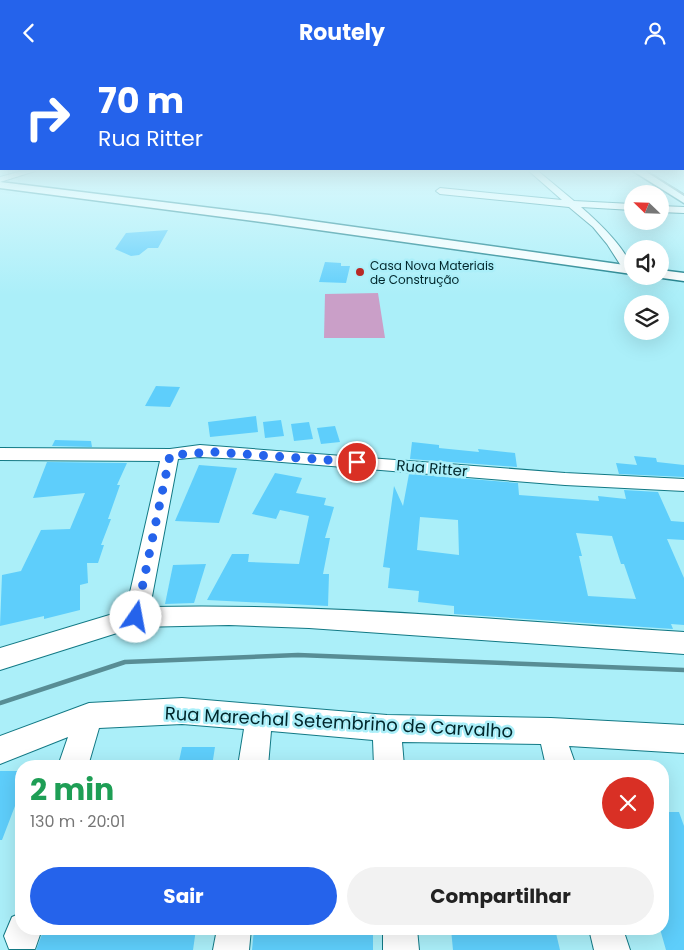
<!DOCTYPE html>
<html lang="pt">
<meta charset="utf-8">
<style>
body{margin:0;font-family:Poppins,sans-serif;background:#f2f2f2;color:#222;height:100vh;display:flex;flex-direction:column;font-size:19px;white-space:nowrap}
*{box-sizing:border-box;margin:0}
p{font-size:16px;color:#767676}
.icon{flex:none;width:28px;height:28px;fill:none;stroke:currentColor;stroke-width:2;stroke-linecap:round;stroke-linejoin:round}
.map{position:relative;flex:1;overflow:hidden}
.drawer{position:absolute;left:15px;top:695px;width:654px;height:175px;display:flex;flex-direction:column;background:#fff;border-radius:20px;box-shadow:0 5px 20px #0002}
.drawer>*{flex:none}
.guide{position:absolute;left:0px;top:0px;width:685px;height:105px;box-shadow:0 5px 20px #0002;background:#2563eb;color:#fff;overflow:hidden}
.needle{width:32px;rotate:293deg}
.buttons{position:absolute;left:624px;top:120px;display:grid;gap:10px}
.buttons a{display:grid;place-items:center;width:45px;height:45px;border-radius:50%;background:#fff;box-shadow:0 5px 20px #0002;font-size:25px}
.pin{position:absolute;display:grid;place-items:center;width:42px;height:42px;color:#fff;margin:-21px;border:2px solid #fff;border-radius:50%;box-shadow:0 1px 5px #0007}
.me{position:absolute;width:55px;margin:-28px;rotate:12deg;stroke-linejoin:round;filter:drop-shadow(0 0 4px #0008)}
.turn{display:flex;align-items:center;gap:18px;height:105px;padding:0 15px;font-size:22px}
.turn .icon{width:65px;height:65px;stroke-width:2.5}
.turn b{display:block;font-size:35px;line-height:42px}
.round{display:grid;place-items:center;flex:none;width:52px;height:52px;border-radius:26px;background:#f2f2f2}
.overview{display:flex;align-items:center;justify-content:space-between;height:85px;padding:0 15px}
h1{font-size:30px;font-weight:700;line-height:38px;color:#1e9e55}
.button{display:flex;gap:10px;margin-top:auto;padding:10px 15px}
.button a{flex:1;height:58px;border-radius:30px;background:#2563eb;color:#fff;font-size:20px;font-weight:700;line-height:58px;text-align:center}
.button a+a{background:#f2f2f2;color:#222}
header{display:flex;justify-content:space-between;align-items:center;height:65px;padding:0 15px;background:#2563eb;color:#fff;font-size:22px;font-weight:700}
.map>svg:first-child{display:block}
</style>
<header><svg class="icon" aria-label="back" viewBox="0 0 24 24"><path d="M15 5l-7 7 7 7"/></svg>Routely<svg class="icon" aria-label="person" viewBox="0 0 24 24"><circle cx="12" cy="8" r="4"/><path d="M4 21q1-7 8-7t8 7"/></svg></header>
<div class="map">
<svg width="684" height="885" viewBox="0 0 684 885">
<rect width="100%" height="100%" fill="#abeff9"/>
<!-- green -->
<path fill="#ca9fc8" d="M378,228L385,273H324L325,229Z"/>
<!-- building -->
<g fill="#5ecefb" fill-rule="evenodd">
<path d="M168,165L158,183H148L139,190L131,191L115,184L126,168Z"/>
<path d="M325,197L341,198V201H350L346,218L319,217Z"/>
<path d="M156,321L180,322L170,342L145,341Z"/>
<path d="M256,351L258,367L210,372L208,357Z"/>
<path d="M281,355L284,371L265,373L263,357Z"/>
<path d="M309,357L313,374L294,376L291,359Z"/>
<path d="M335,361L340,377L321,379L317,363Z"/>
<path d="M55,375L91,376L92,382L52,381Z"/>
<path d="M412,377L439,380V383L479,387L478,384L515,388L517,402L410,394Z"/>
<path d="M634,391L656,393L657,397L684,400V412L619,409L616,398L637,400Z"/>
<path d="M47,397L127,398L117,420H120L108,454H111L101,480H104L98,498H87L88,518L80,520V545L44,554V551L0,561L2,510L21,506L41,465L70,464L85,428L33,433Z"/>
<path d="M199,400L237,403L219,458L175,456Z"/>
<path d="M275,408L302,413L296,428L326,433L324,440L334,442L325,473H330L323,509H329L328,541L207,535L232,489H249L248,497L299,499L309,451L280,445L276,454L252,449Z"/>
<path d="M409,409L518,418L519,430L599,436L598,431L626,434L624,425L658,427L671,456L684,457V475L667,474L684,513V560L671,559L673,564L454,549V541L418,537L419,526L388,523L390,503L383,502L394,421L403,441ZM420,452L458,455L459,490L417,485ZM576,468L612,471L621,499H624L636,534L588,531L579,491H582Z"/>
<path d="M206,499L194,538L165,539L173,500Z"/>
<path d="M182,682H215L212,701H178Z"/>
<path d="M0,706H21V741H15L2,775H0Z"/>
<path d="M662,747H679L684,761V885H666L660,864H662Z"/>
<path d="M44,864H196L193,885H36Z"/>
<path d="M254,864H373V885H252Z"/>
<path d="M451,864H555L560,885H453Z"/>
</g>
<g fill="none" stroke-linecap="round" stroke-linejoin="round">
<!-- minor casing -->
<g stroke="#127985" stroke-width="2">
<g id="minor">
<path d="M22,106H35L0,117V112Z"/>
<path d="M529,106H538L574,136L632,139V145L581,142C596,155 632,188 632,208L625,207L607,179L593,162L569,142L440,129L436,126L440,123L562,135Z"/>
<path d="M660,141L684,142V148L660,147Z"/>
<path d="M200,380L565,408L684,414V426L565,420L244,394L200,392L178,394L150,542C328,538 506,556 684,567V589L309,563L229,560L136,562L0,605V583L126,545L160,396L0,395V383L170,384Z"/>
<path d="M182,633L387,650L551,653L684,660V688L569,681L576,701H546L541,679L402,677L404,701H374L373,675L271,666L268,701H238L244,664L182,659L99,663L88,701H58L68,672L0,699V671L89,638Z"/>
<path d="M21,848V864H42L35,884H9L4,871L12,852Z"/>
<path d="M217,864H251L249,885H213Z"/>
<path d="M383,864H417L419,885H383Z"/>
<path d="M589,864H623L630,885H594Z"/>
</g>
</g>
<!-- tertiary casing -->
<g stroke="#127985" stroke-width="3">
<g id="tertiary">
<path d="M633,106H645L684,130V138Z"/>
<path d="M0,117L269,150L632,201V209L269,158L0,123Z"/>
<path d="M660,205L684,208V216L655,212L660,211Z"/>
</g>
</g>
<!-- minor -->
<use href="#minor" fill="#fff" fill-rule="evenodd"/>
<!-- tertiary -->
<use href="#tertiary" fill="#fff" fill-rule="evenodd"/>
<!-- rail-far1 -->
<path stroke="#588d95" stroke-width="2" d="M647,106L684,130"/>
<!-- rail -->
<path stroke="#588d95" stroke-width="4.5" d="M0,638L125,597L298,590L684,605"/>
</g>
<!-- sky -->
<linearGradient id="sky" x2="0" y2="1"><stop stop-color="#76a2e0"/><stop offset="0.46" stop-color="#d9f8fc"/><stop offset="1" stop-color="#d9f8fc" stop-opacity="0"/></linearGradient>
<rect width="684" height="230" fill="url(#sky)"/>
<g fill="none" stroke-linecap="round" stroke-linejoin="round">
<!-- route -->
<path stroke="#2563eb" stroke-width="9" stroke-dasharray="0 16.2" d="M136,552L170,390L214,387L357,397"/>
</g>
<!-- markers -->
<circle fill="#b82925" stroke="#abeff9" stroke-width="2" cx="360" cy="207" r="5"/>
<g text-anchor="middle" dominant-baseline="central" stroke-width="5" stroke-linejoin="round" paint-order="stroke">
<!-- far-poi labels -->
<g font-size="12" fill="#00262b" stroke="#abeff9" text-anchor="start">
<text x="370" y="200">Casa Nova Materiais<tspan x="370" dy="14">de Construção</tspan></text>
</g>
<!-- street labels -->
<g font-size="15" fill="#00262b" stroke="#abeff9">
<text transform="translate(432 403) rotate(5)">Rua Ritter</text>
</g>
<!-- near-street labels -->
<g font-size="18" fill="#00262b" stroke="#abeff9">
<text transform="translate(339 657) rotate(3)">Rua Marechal Setembrino de Carvalho</text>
</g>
</g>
</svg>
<div class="buttons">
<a><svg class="needle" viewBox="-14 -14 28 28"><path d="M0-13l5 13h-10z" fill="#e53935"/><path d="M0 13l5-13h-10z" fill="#767676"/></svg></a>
<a><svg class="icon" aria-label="sound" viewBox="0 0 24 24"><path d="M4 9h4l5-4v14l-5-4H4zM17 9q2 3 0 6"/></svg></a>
<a><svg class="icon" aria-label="layers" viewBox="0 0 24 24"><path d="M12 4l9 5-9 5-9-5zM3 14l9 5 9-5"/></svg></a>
</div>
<div class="pin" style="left:357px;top:397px;background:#d93025"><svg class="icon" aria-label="arrive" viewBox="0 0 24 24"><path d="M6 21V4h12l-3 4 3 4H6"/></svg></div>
<svg class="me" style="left:136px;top:552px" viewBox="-20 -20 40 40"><circle r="19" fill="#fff"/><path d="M0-13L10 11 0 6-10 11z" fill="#2563eb"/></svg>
<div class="guide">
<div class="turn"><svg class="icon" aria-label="right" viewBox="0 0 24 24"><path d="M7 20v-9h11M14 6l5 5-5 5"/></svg><div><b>70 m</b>Rua Ritter</div></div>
</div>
<section class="drawer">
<div class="overview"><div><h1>2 min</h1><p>130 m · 20:01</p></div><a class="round" style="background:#d93025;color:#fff"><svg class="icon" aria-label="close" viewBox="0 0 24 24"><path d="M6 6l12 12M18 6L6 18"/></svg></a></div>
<div class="button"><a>Sair</a><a>Compartilhar</a></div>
</section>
</div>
